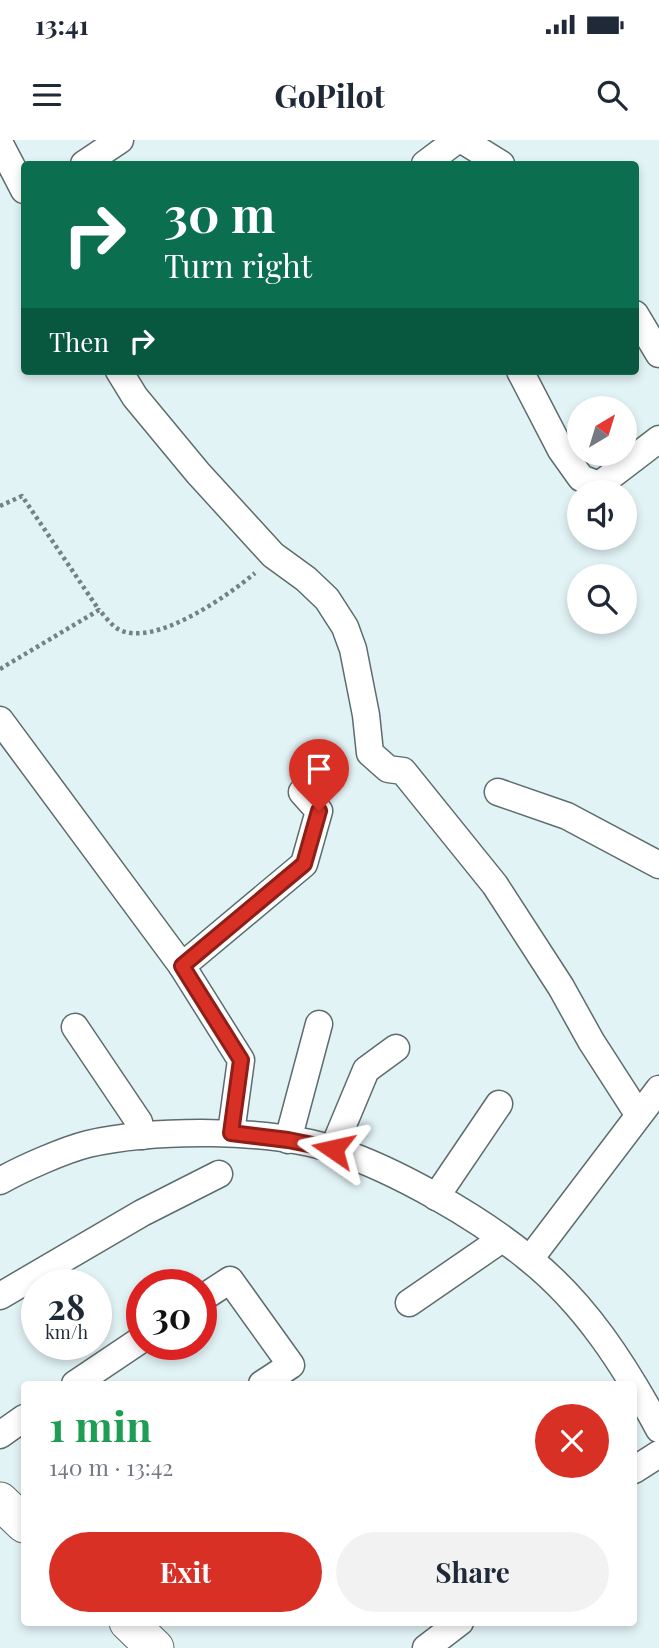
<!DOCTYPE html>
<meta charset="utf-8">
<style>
body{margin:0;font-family:"Playfair Display",serif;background:#f2f2f3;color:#1f2937;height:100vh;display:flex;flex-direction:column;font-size:26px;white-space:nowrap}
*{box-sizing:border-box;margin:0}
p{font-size:23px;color:#747a83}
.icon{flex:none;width:38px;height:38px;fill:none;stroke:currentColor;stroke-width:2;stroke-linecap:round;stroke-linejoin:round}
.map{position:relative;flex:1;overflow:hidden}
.panel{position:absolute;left:21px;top:1241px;width:616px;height:245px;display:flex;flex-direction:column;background:#fff;border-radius:7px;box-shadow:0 4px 10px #0003}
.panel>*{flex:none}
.top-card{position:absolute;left:21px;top:21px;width:618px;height:214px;border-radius:7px;box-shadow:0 4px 10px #0003;background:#0b6e4f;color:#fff;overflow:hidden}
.needle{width:46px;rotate:38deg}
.buttons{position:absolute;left:567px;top:256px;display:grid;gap:14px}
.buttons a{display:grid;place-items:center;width:70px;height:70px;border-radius:50%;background:#fff;box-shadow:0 4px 10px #0003;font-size:35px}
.speed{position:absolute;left:21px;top:1129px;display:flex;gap:14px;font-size:35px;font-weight:700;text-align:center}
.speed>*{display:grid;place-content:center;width:91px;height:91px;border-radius:50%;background:#fff;box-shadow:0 4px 10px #0003;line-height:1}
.speed small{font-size:18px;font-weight:400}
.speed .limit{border:10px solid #d22;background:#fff;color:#111}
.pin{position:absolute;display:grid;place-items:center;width:60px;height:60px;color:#fff;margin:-72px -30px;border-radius:50% 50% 50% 0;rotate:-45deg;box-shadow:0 0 7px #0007}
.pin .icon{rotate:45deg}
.me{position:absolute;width:77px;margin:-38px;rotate:281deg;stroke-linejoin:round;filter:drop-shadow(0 0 5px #0008)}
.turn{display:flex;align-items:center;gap:24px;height:147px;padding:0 28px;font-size:32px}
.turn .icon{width:91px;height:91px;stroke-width:2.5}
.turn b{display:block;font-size:49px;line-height:60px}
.then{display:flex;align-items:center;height:66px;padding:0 28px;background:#0003;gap:14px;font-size:26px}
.round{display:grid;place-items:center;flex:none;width:74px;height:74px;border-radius:37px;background:#f2f2f3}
.head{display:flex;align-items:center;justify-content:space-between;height:119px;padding:0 28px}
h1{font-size:42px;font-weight:700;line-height:52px;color:#1e9e55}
.cta{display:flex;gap:14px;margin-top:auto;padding:14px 28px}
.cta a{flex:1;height:80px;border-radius:42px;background:#d93025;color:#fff;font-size:28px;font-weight:700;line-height:80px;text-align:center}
.cta a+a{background:#f2f2f3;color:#1f2937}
.status{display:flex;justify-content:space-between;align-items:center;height:49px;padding:0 35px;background:#fff;direction:ltr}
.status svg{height:19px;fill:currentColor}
header{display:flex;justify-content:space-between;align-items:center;height:91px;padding:0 28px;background:#fff;font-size:32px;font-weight:700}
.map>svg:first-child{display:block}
</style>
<div class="status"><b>13:41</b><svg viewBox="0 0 49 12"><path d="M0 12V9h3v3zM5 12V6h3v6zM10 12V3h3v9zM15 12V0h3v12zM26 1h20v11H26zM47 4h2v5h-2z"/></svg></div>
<header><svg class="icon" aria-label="menu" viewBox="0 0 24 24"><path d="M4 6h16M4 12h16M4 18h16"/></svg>GoPilot<svg class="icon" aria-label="search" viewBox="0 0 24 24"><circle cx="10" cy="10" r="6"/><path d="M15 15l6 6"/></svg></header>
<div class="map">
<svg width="659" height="1508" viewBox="0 0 659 1508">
<rect width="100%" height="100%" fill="#e2f3f6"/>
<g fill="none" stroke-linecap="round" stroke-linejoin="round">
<!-- street casing -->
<g stroke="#5d6c6e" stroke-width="29">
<g id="street">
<path d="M462,0L501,24"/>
<path d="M0,4L24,50"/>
<path d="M84,24L120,0"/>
<path d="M425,24L457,0"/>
<path d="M635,174L659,214"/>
<path d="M119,231L135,257L198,333L273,415L306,439L327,459L345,487L353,509L366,575L370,613L388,629L403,631L495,745L561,847L591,901L638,974"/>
<path d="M520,231L561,310L581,338L599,345L659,299"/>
<path d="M0,580L182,826L241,920L231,993"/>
<path d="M498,652L567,676L659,725"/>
<path d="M182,826L304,724L319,671L302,652"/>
<path d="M75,887L139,982L142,996"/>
<path d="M288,1000L319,884"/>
<path d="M333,1009L366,930L396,908"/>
<path d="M0,1041C21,1029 64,1010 88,1004C154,989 271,988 335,1010C396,1030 478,1077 528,1118C585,1163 625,1226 659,1289"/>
<path d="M436,1057L499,964"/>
<path d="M530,1119L659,949"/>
<path d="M0,1156L142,1073L219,1034"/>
<path d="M201,1159L230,1140L291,1225L262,1244"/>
<path d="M409,1163L502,1099"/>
<path d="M75,1244L142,1199"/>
<path d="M0,1295L24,1278"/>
<path d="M634,1330L659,1314"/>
<path d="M426,1508L460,1482"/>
</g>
</g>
<!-- secondary casing -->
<g stroke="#5d6c6e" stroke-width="39">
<g id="secondary">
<path d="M0,1361L24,1384"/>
<path d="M128,1482L155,1508"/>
</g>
</g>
<!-- path -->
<g stroke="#768183" stroke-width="4.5" stroke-dasharray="3.5 3.5" stroke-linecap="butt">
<path d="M0,366L22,356L99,470"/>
<path d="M0,529L99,470C105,476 111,485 118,489C153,509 229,455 255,433"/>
</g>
<!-- street -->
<use href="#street" stroke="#fff" stroke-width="26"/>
<!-- secondary -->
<use href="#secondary" stroke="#fff" stroke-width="37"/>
</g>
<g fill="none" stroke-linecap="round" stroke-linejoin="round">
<!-- route casing -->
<g stroke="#8d1f18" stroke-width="18">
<path id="route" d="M319,671L304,724L182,826L241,920L231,993L288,1000L333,1009"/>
</g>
<!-- route -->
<use href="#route" stroke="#d93025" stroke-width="12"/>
</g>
</svg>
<div class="buttons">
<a><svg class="needle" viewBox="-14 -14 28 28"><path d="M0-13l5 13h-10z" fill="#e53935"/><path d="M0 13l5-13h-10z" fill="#747a83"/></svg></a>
<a><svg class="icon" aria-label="sound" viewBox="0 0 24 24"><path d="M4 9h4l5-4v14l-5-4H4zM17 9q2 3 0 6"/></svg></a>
<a><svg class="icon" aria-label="search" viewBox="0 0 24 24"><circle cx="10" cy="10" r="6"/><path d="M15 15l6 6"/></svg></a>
</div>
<div class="speed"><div>28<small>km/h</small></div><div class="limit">30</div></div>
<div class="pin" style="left:319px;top:671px;background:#d93025"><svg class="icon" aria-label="arrive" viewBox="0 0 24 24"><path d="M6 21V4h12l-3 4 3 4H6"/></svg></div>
<svg class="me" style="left:333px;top:1009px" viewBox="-20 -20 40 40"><path d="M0-17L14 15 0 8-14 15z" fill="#d93025" stroke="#fff" stroke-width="4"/></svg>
<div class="top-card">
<div class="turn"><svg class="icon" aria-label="right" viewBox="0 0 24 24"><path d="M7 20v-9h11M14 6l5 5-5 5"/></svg><div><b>30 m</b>Turn right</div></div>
<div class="then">Then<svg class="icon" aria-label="right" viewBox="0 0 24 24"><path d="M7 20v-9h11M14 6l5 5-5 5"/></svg></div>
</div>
<section class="panel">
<div class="head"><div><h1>1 min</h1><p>140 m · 13:42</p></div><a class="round" style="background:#d93025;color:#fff"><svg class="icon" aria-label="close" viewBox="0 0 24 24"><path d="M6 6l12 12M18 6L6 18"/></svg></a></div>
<div class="cta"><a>Exit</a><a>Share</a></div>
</section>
</div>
